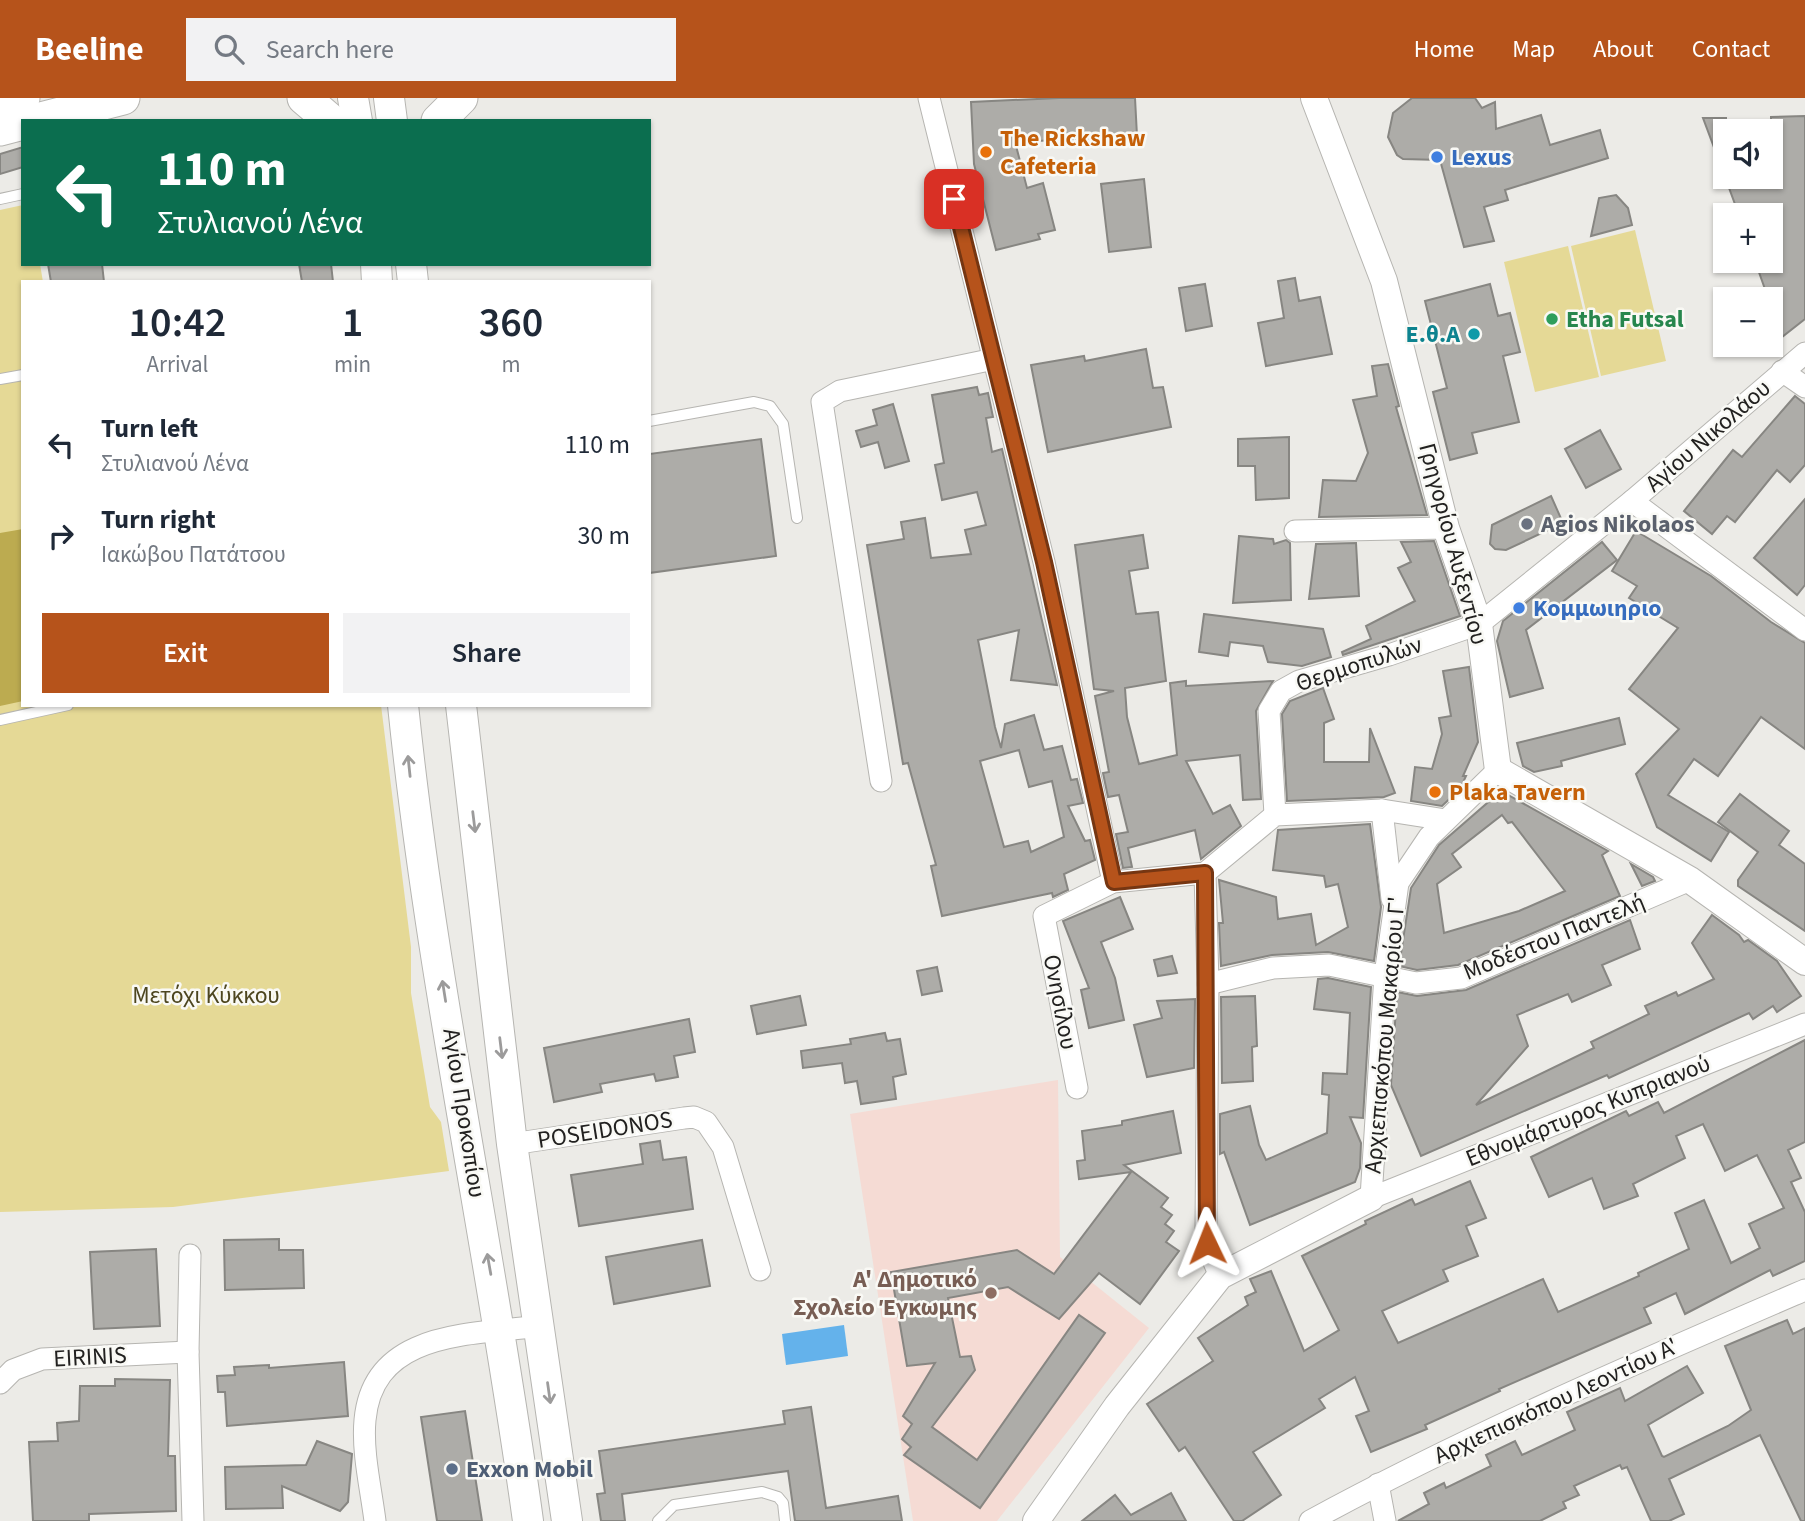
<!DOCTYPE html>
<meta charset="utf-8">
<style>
body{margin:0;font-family:"Source Sans 3",sans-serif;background:#f2f2f3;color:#1f2937;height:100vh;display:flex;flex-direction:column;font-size:26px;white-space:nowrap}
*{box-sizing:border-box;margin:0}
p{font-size:23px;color:#747a83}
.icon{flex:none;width:38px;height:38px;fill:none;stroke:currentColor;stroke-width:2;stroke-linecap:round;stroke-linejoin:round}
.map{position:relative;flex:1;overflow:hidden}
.sheet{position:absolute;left:21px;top:182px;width:630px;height:427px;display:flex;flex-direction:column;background:#fff;border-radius:0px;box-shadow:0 2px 5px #0004}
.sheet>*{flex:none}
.top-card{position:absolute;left:21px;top:21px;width:630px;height:147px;border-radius:0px;box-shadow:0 2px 5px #0004;background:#0b6e4f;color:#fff;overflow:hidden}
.fabs{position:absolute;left:1713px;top:21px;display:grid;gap:14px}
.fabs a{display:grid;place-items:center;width:70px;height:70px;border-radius:0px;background:#fff;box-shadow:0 2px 5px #0004;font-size:35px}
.pin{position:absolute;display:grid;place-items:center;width:60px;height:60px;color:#fff;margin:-30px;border-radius:14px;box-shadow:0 4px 10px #0006}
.me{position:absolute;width:77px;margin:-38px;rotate:358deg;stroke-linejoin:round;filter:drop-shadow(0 0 5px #0008)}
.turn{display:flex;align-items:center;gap:24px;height:147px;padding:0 21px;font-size:32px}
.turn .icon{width:91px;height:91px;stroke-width:2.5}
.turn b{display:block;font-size:49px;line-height:60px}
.eta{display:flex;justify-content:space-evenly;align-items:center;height:119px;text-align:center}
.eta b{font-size:42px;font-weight:600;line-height:49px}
.button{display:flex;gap:14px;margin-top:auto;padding:14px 21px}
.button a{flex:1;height:80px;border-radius:0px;background:#b6531b;color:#fff;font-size:28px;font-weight:600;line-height:80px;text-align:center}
.button a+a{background:#f2f2f3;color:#1f2937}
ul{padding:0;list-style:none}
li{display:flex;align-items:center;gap:21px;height:91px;padding:0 21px}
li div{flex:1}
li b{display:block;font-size:26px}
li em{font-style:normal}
header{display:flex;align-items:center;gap:42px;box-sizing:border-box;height:98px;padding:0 35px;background:#b6531b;color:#fff}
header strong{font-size:33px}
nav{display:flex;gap:38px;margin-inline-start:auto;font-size:24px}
.search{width:490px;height:63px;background:#f2f2f3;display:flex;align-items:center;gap:18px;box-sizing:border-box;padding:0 24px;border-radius:0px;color:#747a83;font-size:26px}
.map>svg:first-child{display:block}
</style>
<header>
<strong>Beeline</strong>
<div class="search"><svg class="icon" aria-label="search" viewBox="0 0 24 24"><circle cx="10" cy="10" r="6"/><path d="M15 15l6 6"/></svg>Search here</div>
<nav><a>Home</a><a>Map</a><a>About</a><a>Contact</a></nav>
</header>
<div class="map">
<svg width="1805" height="1423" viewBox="0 0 1805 1423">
<rect width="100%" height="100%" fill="#ecebe7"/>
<!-- education -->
<path fill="#f5dbd4" d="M1058,982L1060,1159L1149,1230L997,1423H913L850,1016Z"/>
<!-- green -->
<g fill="#e5d996">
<path d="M23,107V166H40L43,184H23V607H381L411,849V895L430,1009L441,1024L449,1073L173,1109L0,1114V112Z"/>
<path d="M1635,132L1666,263L1601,278L1571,148Z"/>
<path d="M1568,148L1599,279L1535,294L1504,164Z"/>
</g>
<!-- forest -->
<path fill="#bcab50" d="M23,431V603L0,608V435Z"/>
<!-- water -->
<path fill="#64b2eb" d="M844,1227L848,1258L786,1267L782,1236Z"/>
<!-- building -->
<g fill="#adaca8" stroke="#878682" stroke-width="2" fill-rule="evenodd">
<path d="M1059,0H1135L1137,38L1015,44L1027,90L1043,85L1055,132L1038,136L1040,141L996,152L974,66L971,4Z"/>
<path d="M1412,0H1475L1482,10L1495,4L1496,31L1541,17L1550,47L1600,32L1608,60L1505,92L1508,102L1484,109L1494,143L1464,149L1440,62L1403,61L1397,57L1388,39L1393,15Z"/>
<path d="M1805,18V221L1782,239L1755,163H1771V117H1739L1725,79H1771V19Z"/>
<path d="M1703,20H1726V75L1724,76Z"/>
<path d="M23,49V69L0,76V56Z"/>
<path d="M1144,81L1151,149L1109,154L1101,86Z"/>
<path d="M1616,97L1628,110L1632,127L1591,138L1599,100Z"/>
<path d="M48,166H102L104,184H51Z"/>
<path d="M299,166H331L333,184H302Z"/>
<path d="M1295,180L1299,203L1320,199L1332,256L1266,268L1258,225L1284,220L1278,183Z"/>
<path d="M1205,186L1212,228L1186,233L1179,190Z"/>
<path d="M1490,186L1498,218L1510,215L1520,254L1503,258L1519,324L1472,335L1477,355L1450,362L1433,294L1447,290L1425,203Z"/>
<path d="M1146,251L1153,290L1163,289L1171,329L1048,354L1031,267L1084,258L1085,263Z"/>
<path d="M1388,266L1399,308L1396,309L1427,417L1319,419L1323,382L1356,383L1368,355L1353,302L1377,298L1372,268Z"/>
<path d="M977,289L979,297L988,295L993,319L986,320L992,354L1002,351L1057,587L1011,582L1019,532L978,542L995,629L1001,650L1005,626L1034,617L1044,652L1062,648L1071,682L1077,681L1083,705L1068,708L1085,743L1090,742L1095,762L1064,776L1068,792L1053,799L1052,795L942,818L931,768L936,767L908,665L903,666L867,447L904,441L901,424L925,420L931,460L971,456L965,432L986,427L977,394L942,402L935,367L944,365L932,297ZM1019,652L1029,689L1052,683L1064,739L1031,754L1028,743L1004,749L980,663Z"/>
<path d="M1795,298L1805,306V367L1790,384L1777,372L1735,424L1727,418L1712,436L1684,413L1733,352L1742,359Z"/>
<path d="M893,306L909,363L885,370L878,344L861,349L856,333L877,327L873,312Z"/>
<path d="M1600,332L1621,371L1586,390L1565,351Z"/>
<path d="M1289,339V400L1256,402L1255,368H1238V341Z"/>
<path d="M761,341L776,458L649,475V356Z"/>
<path d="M1551,398L1563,425L1506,452L1495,451L1490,446L1492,427Z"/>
<path d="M1805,401V487L1797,497L1754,460Z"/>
<path d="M1636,433L1711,478L1771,524L1805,545V651L1761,619L1718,678L1694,661L1668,697L1729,734L1711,763L1657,729L1636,676L1679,631L1629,591L1678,530L1629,500L1637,488L1612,473Z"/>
<path d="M1143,437L1148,470L1129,473L1136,516L1158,514L1166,583L1125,590L1127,619L1139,666L1177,657L1170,585L1186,583V588L1273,583L1256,613L1261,701L1243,702L1240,657L1186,663L1213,716L1230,707L1241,728L1201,761L1195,732L1128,750L1132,769L1123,770L1116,736L1128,734L1119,697L1108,699L1103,675L1109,674L1095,598L1114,593L1094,591L1075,447Z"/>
<path d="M1239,438L1273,441L1274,446L1286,442L1290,445L1291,502L1233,505Z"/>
<path d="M1434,443L1460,518L1343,557L1342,554L1371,541L1366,528L1415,503L1398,470L1411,464L1401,444Z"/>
<path d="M1602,444L1617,462L1526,532L1543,590L1510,599L1497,543L1503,523Z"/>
<path d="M1356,445L1359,498L1309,501L1316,446Z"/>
<path d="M1204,516L1323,531L1331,559L1302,568L1268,564L1263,548L1230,544L1228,558L1199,554Z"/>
<path d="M1469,569L1478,644L1463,678H1466L1460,691L1442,708L1411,703L1415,669L1432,671L1442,636L1439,620L1451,618L1443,573Z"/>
<path d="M1323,590L1334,621L1324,625V664H1369L1370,630L1395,695L1384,699L1287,703L1282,616L1290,603Z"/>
<path d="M1619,620L1625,646L1561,663L1562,668L1534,674L1523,668L1517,645Z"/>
<path d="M1501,693L1608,753L1602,757L1620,798L1458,867L1417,872L1399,868L1411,790L1439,747ZM1502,717L1508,725L1512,724L1565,793L1519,813L1444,835L1437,786L1461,769L1452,756Z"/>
<path d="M1740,696L1789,733L1779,747L1805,766V833L1738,788V782L1758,754L1718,724Z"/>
<path d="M1370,726L1381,809L1374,863L1328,854L1272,857L1221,868L1219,825H1223L1219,782L1276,799L1278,821L1311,816L1316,847L1348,829L1338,786L1326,789L1324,778L1273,772L1278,732Z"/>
<path d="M1631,766L1653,779L1655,783L1642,788Z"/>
<path d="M1120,799L1133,831L1101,844L1115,880L1124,922L1089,930L1081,892L1089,890L1063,823Z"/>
<path d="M1712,817L1739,837L1744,844L1748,842L1777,863L1801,898L1777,914L1773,908L1753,921L1749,915L1609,980L1607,977L1421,1058L1391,987L1397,894L1417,898L1466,892L1630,822L1640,851L1602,867L1611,887L1572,904L1568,896L1517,917L1528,948L1476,1007L1594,950L1591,944L1649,916L1645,908L1676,894L1678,898L1714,881L1692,845Z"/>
<path d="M1172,858L1177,875L1158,878L1154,862Z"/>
<path d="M937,869L942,893L922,897L917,873Z"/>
<path d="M1328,880L1371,889L1363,1020L1350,1019L1361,1045L1360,1070L1355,1084L1250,1127L1224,1054L1220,1056V1016L1250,1008L1259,1047L1266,1062L1327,1035L1329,997L1322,996L1323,975L1347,976L1350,915L1314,911L1318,881Z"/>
<path d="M800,898L806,927L757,936L751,908Z"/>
<path d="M1255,898L1257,948L1252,949L1253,983L1222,985L1221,899Z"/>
<path d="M1195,901L1194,970L1147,979L1134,927L1162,920L1157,903Z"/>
<path d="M689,921L695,954L674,958L678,979L656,983L654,976L600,986L602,994L554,1004L544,950Z"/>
<path d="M885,935L887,943L900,941L906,976L893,979L896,1001L861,1006L857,983L845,985L842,965L803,970L801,953L851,946L850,941Z"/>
<path d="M1805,942V1044L1788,1052L1801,1080L1791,1084L1805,1114V1163L1773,1178L1770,1172L1685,1216L1676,1195L1644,1210L1651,1225L1499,1291L1500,1293L1425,1327L1427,1331L1371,1354L1356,1318L1369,1313L1355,1279L1319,1301L1325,1310L1253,1354L1281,1397L1242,1423H1234L1185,1349L1179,1353L1147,1306L1213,1263L1198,1240L1248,1207L1245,1199L1256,1194L1250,1181L1271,1173L1304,1253L1339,1232L1302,1158L1366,1126L1365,1123L1412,1101L1415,1107L1470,1083L1486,1120L1466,1128L1478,1158L1443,1172L1448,1183L1382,1213L1398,1245L1543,1181L1558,1214L1639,1178L1638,1175L1689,1151L1675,1115L1704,1102L1731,1165L1760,1150L1749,1126L1784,1110L1757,1057L1725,1073L1703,1026L1676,1038L1685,1060L1633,1086L1638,1098L1604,1111L1592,1080L1549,1099L1531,1059L1626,1013L1629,1018L1658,1004L1664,1015Z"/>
<path d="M1173,1013L1181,1055L1124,1067L1168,1100L1161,1109L1172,1117L1165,1126L1174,1133L1166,1144L1179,1153L1140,1206L1099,1175L1059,1221L1008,1189L948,1200L960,1259L971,1258L975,1272L932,1329L977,1362L1079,1217L1105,1235L980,1410L904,1357L911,1349L902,1341L912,1326L903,1318L935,1265L907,1268L891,1174L1017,1152L1054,1176L1131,1074L1079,1081L1077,1063L1085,1062L1082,1033L1122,1027V1023Z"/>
<path d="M660,1043L663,1062L686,1059L693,1111L579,1128L571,1077L643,1066L640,1046Z"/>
<path d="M279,1141V1152H303L304,1190L225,1192L224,1142Z"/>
<path d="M702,1142L710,1188L614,1206L606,1159Z"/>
<path d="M156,1151L160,1228L94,1231L90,1154Z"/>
<path d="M1787,1222L1793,1236L1805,1230V1423H1801L1760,1337L1669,1381L1684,1416L1669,1423H1651L1627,1369L1622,1371L1620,1367L1574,1388L1579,1397L1563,1404L1566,1410L1540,1423H1398L1429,1406L1424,1395L1444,1385L1446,1390L1491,1368L1486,1357L1515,1343L1522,1357L1575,1332L1567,1314L1620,1290L1625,1303L1687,1268L1703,1295L1648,1327L1662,1358L1664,1359L1728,1328L1751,1312L1725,1248Z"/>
<path d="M344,1264L348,1318L227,1328L225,1294H218L217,1278L235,1277L234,1269L269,1267V1270Z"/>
<path d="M115,1281L170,1282L168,1358H175L176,1413L89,1416V1423H33L29,1344L58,1343L57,1325L79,1323L80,1288H115Z"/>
<path d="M811,1309L826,1410L898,1398L902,1423H795L788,1373L622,1396L625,1423H601L597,1396L605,1395L599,1353L785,1326L783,1313Z"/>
<path d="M465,1313L482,1423H437L421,1319Z"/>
<path d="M317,1343L352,1356L348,1404L340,1413L282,1388L283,1410L226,1411L225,1369L306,1367Z"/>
<path d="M1171,1395L1186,1423H1082L1115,1397L1131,1417Z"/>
</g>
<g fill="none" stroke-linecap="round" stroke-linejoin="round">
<!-- service casing -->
<g stroke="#b6b5b1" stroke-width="12">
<g id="service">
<path d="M0,101L23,96"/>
<path d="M0,281L23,277"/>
<path d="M649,323L754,304L770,308L783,326L797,420"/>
<path d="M0,622L68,607"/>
<path d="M658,1423L674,1407L762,1394L778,1399L783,1405L785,1423"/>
</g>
</g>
<!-- minor casing -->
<g stroke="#b6b5b1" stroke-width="23">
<g id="minor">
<path d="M929,0L1044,464L1113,784"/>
<path d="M1782,273L1805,289"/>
<path d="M1632,403L1805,532"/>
<path d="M1295,433L1446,430"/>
<path d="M1498,672L1429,739L1398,785L1385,877L1371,1100L1805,926"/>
<path d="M881,683L822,304L840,293L994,261"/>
<path d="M1382,712L1392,801"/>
<path d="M1275,717L1269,613L1281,593L1299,583L1389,557L1479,526L1632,403L1805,255"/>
<path d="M1205,775L1208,886L1206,1130L1210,1155L1220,1178"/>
<path d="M1208,886L1273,870L1329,867L1416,885L1461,880L1690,782"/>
<path d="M1077,990L1044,818L1113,784L1205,775L1275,717L1382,712L1446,722"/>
<path d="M512,1046L684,1020L694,1019L706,1024L723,1049L760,1172"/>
<path d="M190,1157L188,1254L193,1423"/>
<path d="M0,1285L13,1272L42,1261L188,1254"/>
<path d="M1378,1386L1385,1423"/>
<path d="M375,1423C371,1391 362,1354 365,1322C373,1232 472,1237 540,1228"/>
<path d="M1310,1423C1470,1336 1638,1264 1805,1192"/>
</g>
</g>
<!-- tertiary casing -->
<g stroke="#b6b5b1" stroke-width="28">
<g id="tertiary">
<path d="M1314,0L1384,183L1446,430L1479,526L1498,672L1690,782L1805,864"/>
<path d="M1036,1423L1117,1308L1220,1178L1371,1100"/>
</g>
</g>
<!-- secondary casing -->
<g stroke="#b6b5b1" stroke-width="32">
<g id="secondary">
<path d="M353,0L357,23"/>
<path d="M389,0L392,23"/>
<path d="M376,166L377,184"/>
<path d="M411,166L413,184"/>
<path d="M403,607C431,881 491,1151 528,1423"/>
<path d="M461,607L512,1046L567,1423"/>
</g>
</g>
<!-- primary casing -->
<g stroke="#b6b5b1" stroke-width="35">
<g id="primary">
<path d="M304,0L331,23"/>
<path d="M0,5L23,0"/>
<path d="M33,23L123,0"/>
<path d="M438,23L461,0"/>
<path d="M0,31L23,25"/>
</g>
</g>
<!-- service -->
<use href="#service" stroke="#fff" stroke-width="10"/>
<!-- minor -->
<use href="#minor" stroke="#fff" stroke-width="21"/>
<!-- tertiary -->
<use href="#tertiary" stroke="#fff" stroke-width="26"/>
<!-- secondary -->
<use href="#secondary" stroke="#fff" stroke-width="30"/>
<!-- primary -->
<use href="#primary" stroke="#fff" stroke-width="33"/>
</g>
<!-- one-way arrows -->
<defs><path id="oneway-shaft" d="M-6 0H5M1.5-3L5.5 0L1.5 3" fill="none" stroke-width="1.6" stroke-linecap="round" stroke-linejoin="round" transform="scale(1.75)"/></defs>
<g stroke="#9c9b9b">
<use href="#oneway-shaft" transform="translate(409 668) rotate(-96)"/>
<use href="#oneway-shaft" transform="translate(474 724) rotate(83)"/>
<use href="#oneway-shaft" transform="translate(444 893) rotate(-99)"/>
<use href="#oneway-shaft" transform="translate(501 950) rotate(83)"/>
<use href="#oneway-shaft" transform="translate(489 1166) rotate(-100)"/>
<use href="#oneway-shaft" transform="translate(549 1295) rotate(82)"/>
</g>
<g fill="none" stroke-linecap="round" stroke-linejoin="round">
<!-- route casing -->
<g stroke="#763612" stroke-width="18">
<path id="route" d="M954,101L1044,464L1114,784L1205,775L1207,1145"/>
</g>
<!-- route -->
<use href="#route" stroke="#b6531b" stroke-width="12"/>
</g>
<!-- markers -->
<g fill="#e8710a" stroke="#f9f9f5" stroke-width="2.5">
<circle cx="986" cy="54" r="7"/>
<circle cx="1435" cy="694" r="7"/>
</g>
<g fill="#3f7fe0" stroke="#f9f9f5" stroke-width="2.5">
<circle cx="1437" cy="59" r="7"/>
<circle cx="1519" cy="510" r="7"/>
</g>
<circle fill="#2e9e5b" stroke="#f9f9f5" stroke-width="2.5" cx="1552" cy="221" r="7"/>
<circle fill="#0f9aa8" stroke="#f9f9f5" stroke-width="2.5" cx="1474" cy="236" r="7"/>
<circle fill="#6b7280" stroke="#f9f9f5" stroke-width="2.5" cx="1527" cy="426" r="7"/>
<circle fill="#8d6e63" stroke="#f9f9f5" stroke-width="2.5" cx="991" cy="1195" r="7"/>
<circle fill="#5c6f8a" stroke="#f9f9f5" stroke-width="2.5" cx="452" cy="1371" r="7"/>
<g text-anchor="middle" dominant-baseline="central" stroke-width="5" stroke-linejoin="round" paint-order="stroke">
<!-- food labels -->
<g font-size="24" font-weight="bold" fill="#c56008" stroke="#f9f9f5" text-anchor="start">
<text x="1000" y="40">The Rickshaw<tspan x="1000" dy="28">Cafeteria</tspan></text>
<text x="1449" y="694">Plaka Tavern</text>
</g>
<!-- shop labels -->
<g font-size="24" font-weight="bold" fill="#366cbe" stroke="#f9f9f5" text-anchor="start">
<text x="1451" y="59">Lexus</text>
<text x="1533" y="510">Κομμωιηριο</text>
</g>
<!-- leisure labels -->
<g font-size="24" font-weight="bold" fill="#27864d" stroke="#f9f9f5" text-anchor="start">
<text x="1566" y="221">Etha Futsal</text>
</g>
<!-- culture labels -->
<g font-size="24" font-weight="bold" fill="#0d838f" stroke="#f9f9f5" text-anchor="end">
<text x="1460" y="236">Ε.θ.Α</text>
</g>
<!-- street labels -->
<g font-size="24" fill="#222120" stroke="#f9f9f5">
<text transform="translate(1708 338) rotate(-41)">Αγίου Νικολάου</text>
<text transform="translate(1453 446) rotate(75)">Γρηγορίου Αυξεντίου</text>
<text transform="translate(1359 566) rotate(-18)">Θερμοπυλών</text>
<text transform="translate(1554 839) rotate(-22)">Μοδέστου Παντελή</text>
<text transform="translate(1060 904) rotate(79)">Ονησίλου</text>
<text transform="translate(1385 937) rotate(-85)">Αρχιεπισκόπου Μακαρίου Γ'</text>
<text transform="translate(1588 1013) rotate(-22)">Εθνομάρτυρος Κυπριανού</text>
<text transform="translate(464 1015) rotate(81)">Αγίου Προκοπίου</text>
<text transform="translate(605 1032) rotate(-9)">POSEIDONOS</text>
<text transform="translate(90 1259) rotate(-3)">EIRINIS</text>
<text transform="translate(1556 1303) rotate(-25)">Αρχιεπισκόπου Λεοντίου Α'</text>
</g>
<!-- worship labels -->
<g font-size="24" font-weight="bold" fill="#5b616d" stroke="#f9f9f5" text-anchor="start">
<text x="1541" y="426">Agios Nikolaos</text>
</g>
<!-- park labels -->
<g font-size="24" fill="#4d461f" stroke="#f9f9f5">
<text x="206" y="897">Μετόχι Κύκκου</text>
</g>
<!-- education labels -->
<g font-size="24" font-weight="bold" fill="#785e54" stroke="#f9f9f5" text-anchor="end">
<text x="977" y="1181">Α' Δημοτικό<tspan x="977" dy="28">Σχολείο Έγκωμης</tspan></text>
</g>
<!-- service labels -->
<g font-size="24" font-weight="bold" fill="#4e5e75" stroke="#f9f9f5" text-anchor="start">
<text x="466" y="1371">Exxon Mobil</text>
</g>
</g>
</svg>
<div class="fabs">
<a><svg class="icon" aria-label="sound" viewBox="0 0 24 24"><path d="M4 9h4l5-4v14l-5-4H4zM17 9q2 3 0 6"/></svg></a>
<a>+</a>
<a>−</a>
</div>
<div class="pin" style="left:954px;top:101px;background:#d93025"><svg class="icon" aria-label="arrive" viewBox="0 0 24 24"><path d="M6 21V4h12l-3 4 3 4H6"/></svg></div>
<svg class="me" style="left:1207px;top:1145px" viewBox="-20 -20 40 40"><path d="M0-17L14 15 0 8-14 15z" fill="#b6531b" stroke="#fff" stroke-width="4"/></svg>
<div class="top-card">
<div class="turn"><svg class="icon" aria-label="left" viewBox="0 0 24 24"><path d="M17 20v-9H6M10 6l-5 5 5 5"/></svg><div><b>110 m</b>Στυλιανού Λένα</div></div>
</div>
<section class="sheet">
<div class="eta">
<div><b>10:42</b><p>Arrival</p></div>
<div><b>1</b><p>min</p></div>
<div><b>360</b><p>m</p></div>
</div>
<ul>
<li><svg class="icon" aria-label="left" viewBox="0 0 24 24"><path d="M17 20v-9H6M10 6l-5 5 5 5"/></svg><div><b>Turn left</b><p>Στυλιανού Λένα</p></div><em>110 m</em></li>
<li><svg class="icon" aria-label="right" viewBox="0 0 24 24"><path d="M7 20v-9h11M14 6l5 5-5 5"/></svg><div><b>Turn right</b><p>Ιακώβου Πατάτσου</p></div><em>30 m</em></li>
</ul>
<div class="button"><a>Exit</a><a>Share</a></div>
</section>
</div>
